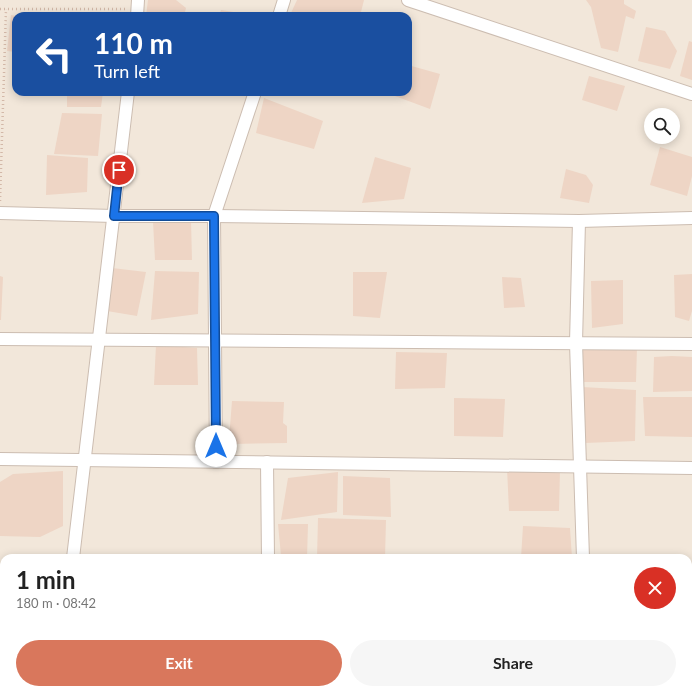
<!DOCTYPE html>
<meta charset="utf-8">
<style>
body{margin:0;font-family:Lato,sans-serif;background:#f6f6f6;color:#222;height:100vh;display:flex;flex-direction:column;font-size:15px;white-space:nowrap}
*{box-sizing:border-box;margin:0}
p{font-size:13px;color:#767676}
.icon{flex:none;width:22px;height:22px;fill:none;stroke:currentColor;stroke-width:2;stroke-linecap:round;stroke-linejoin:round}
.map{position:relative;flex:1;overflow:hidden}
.drawer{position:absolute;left:0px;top:554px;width:692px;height:140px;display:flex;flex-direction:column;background:#fff;border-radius:12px 12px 0 0;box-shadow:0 2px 10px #0003}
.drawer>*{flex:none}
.top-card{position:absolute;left:12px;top:12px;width:400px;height:84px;border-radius:12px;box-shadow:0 2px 10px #0003;background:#1a4fa0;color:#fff;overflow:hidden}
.fabs{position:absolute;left:644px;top:108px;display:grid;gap:8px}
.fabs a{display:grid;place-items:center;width:36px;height:36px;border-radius:50%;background:#fff;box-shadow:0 2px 10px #0003;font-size:20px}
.pin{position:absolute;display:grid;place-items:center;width:34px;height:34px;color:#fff;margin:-17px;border:2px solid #fff;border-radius:50%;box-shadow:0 1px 4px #0007}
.me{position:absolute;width:44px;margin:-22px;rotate:0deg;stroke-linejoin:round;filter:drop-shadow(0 0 3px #0008)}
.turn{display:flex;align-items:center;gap:14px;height:84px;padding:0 16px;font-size:18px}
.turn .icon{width:52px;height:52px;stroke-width:2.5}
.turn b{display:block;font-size:28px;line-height:34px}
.round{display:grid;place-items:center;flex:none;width:42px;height:42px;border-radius:21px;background:#f6f6f6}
.overview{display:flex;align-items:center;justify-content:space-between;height:68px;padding:0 16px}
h1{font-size:24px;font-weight:700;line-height:30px}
.action{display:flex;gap:8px;margin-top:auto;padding:8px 16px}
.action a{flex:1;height:46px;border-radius:24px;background:#d9775c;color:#fff;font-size:16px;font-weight:700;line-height:46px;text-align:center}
.action a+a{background:#f6f6f6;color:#222}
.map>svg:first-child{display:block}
</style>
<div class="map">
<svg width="692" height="694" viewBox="0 0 692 694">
<rect width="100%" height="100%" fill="#fbf5eb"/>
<!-- residential -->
<path fill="#f2e7da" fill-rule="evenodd" d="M0,0H692V694H0ZM16,16H408V92H16ZM651,115H673V137H651ZM4,558H688V690H4Z"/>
<!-- building -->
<g fill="#eed5c5">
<path d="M148,0H176L186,8L184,16H146Z"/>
<path d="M297,0H364L360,16H303L291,13Z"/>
<path d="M586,0H624V4L636,11L634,19L626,16L618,52L601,48L591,7Z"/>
<path d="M221,10L252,15V16H219Z"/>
<path d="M11,15L16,16V52L7,51Z"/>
<path d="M646,27L665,31L677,51L670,69L638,61Z"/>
<path d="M689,41L692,42V80L680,76Z"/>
<path d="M408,65L440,74L430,109L395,96L396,92H408Z"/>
<path d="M589,76L625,86L617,111L582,100Z"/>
<path d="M67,92H103L101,107H67Z"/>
<path d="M264,98L323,121L314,149L256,133Z"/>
<path d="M62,113L102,114L98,156L54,154Z"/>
<path d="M660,147L692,157V176L687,196L650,185Z"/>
<path d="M47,155L88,158L87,192L46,195Z"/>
<path d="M375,157L411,168L404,199L362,203Z"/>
<path d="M566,169L586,175L593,185L589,203L560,198Z"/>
<path d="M191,220L192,260H155L153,221Z"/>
<path d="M112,268L146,272L137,316L107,311Z"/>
<path d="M155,271L199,272L198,314L151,320Z"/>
<path d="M353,272H387L380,318L353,316Z"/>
<path d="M692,274V311L689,321L675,317L674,275Z"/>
<path d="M0,276L3,277L1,320H0Z"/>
<path d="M502,277L521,278L525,307L504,308Z"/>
<path d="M623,280V324L592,328L591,281Z"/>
<path d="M156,345L197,348L198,385H154Z"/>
<path d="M582,346L637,347L636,382H583Z"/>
<path d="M396,352L447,353L445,388L395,389Z"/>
<path d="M672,356L692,357V391L653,392L654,357Z"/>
<path d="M582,387L636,390L635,441L585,443Z"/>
<path d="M643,397H692V437L645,436Z"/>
<path d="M454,398L505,399L503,437L454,436Z"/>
<path d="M232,401L284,402L283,423L287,426V443L231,444L229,439Z"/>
<path d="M507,468L560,470L559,511H509Z"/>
<path d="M63,471V526L40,537L0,536V482L13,474Z"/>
<path d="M338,472L337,512L281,520L288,478Z"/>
<path d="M343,476L390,478L391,517L343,515Z"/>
<path d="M318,518L386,520L385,558H317Z"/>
<path d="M278,524H308L307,558L281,556Z"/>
<path d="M523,526L570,528L572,558H521Z"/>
<rect x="86" y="690" width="46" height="4"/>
<rect x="458" y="690" width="33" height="4"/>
<rect x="496" y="690" width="30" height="4"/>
<path d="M535,690H565V694H534Z"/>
</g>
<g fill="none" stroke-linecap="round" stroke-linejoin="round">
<!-- street casing -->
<g stroke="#ccbdb1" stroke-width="14">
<g id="street">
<path d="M408,0L692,94"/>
<path d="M137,16L138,0"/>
<path d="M279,16L284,0"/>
<path d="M0,213L114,216H214L579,221L692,218"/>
<path d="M579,221L576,343L583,558"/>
<path d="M0,339L692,344"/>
<path d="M0,459L692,468"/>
<path d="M216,462L214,216L255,92"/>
<path d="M267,462L268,558"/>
<path d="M73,558L128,92"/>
<path d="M0,586H4"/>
<path d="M688,591H692"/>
<path d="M269,690V694"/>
<path d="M57,694L58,690"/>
<path d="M580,694V690"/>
</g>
</g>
<!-- path -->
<g stroke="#d3b8a8" stroke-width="2.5" stroke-dasharray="1 3" stroke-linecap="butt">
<path d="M0,9H125"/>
<path d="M0,201L6,9"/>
</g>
<!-- street -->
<use href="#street" stroke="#fff" stroke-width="12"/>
</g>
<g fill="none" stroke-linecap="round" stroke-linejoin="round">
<!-- route casing -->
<g stroke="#114b97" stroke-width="10">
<path id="route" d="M119,170L114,216H214L216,446"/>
</g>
<!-- route -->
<use href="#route" stroke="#1a73e8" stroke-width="7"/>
</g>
</svg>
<div class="fabs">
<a><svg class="icon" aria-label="search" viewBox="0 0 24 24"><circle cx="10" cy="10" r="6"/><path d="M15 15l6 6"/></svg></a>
</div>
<div class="pin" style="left:119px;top:170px;background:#d93025"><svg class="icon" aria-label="arrive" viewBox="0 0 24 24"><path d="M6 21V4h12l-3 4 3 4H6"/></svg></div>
<svg class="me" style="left:216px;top:446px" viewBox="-20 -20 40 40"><circle r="19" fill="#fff"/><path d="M0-13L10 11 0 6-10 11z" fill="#1a73e8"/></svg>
<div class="top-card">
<div class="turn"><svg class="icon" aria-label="left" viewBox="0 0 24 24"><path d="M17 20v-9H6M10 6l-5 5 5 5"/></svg><div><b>110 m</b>Turn left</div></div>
</div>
<section class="drawer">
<div class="overview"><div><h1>1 min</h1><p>180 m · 08:42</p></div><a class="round" style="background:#d93025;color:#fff"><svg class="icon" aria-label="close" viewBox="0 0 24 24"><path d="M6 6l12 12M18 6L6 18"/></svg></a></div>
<div class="action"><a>Exit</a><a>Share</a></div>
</section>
</div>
